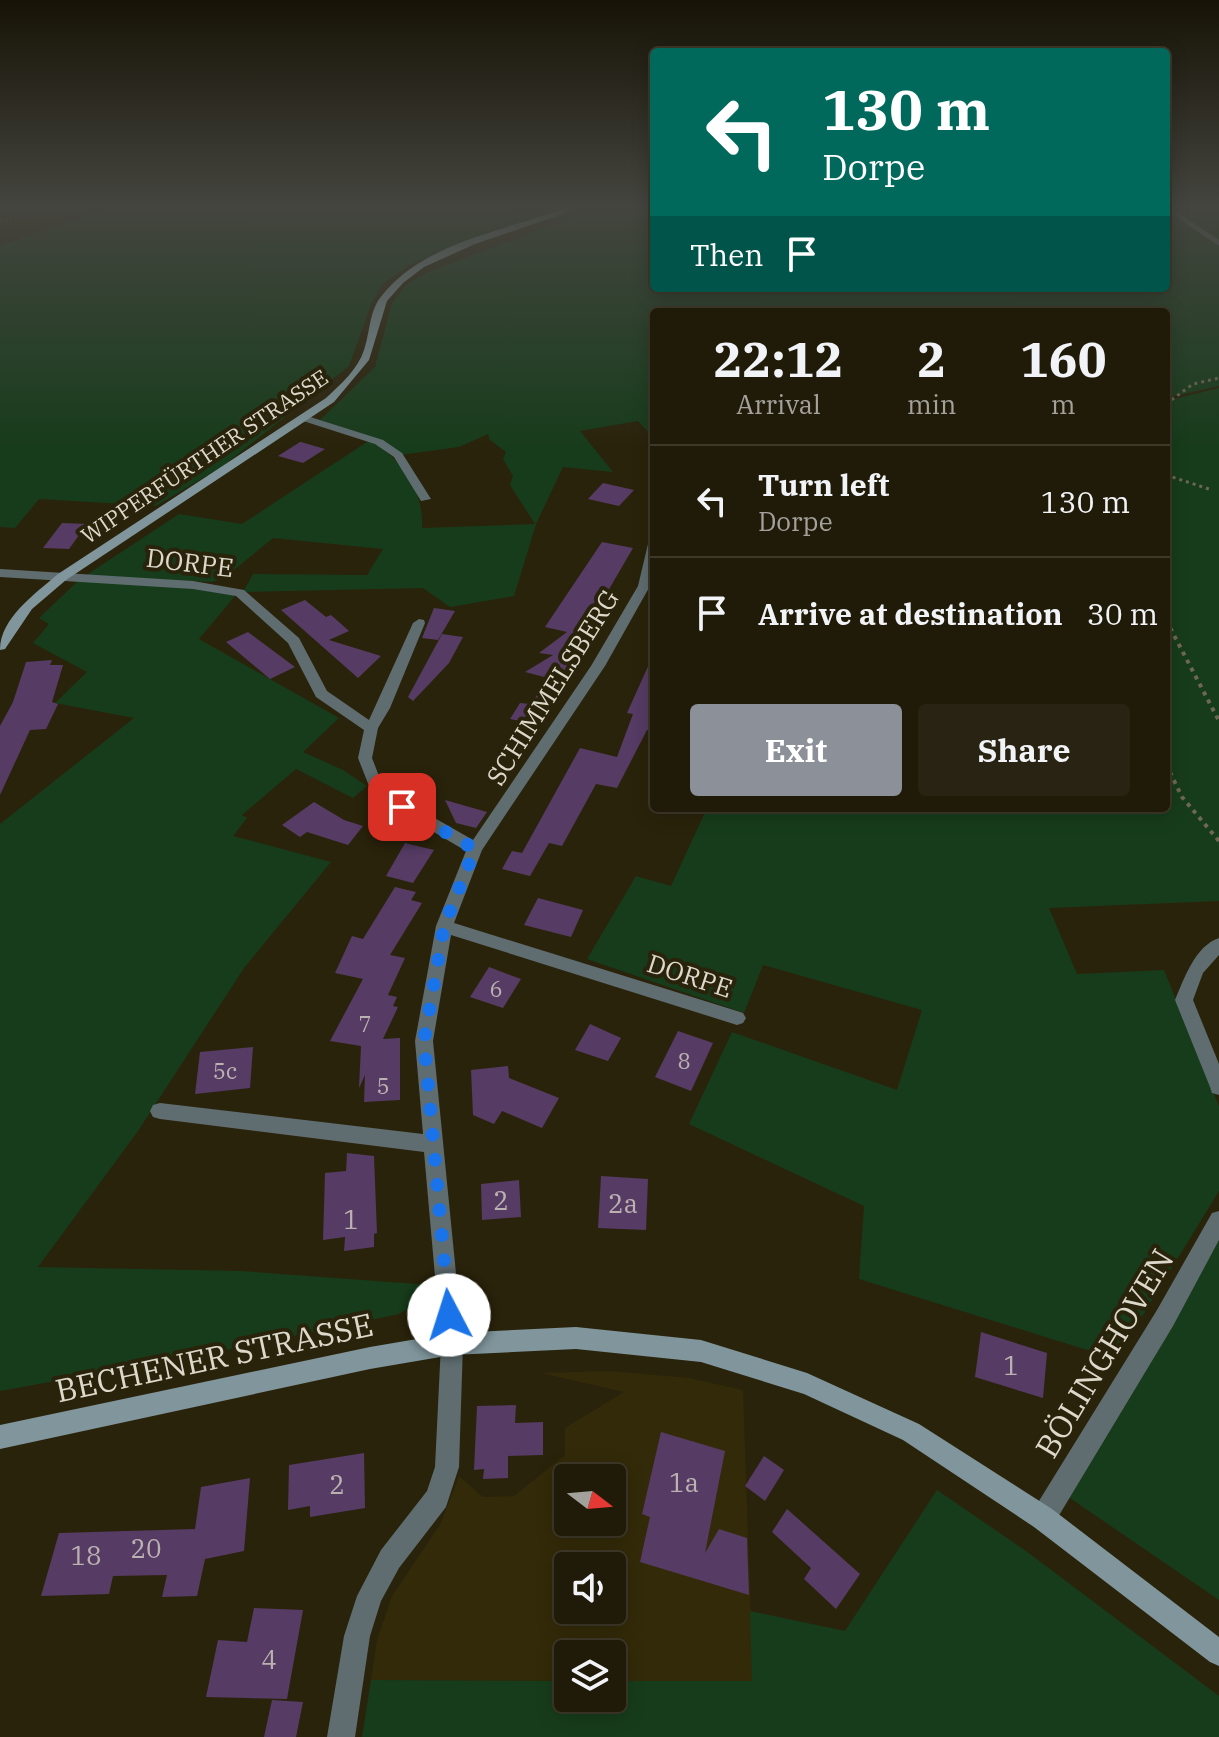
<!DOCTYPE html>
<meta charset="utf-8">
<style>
body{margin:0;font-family:"IBM Plex Serif",serif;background:#282312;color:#f1f3f6;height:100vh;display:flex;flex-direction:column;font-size:30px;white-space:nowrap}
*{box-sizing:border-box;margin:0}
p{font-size:26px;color:#a2a19c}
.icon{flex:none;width:44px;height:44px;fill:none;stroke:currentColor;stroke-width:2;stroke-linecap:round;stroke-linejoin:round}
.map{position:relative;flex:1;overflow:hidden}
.panel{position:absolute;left:650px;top:308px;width:520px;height:504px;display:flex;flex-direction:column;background:#201a08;border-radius:8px;box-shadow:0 4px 20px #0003,0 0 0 2px #3d3829}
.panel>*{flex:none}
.hud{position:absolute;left:650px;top:48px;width:520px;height:244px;border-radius:8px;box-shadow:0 4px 20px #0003,0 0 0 2px #3d3829;background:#00695c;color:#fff;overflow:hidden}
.needle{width:52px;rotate:106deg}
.fabs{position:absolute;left:554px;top:1464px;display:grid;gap:16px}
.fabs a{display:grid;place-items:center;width:72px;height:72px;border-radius:8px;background:#201a08;box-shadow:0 4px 20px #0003,0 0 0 2px #3d3829;font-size:40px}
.pin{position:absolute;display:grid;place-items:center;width:68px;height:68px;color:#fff;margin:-34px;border-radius:16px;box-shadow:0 4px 12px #0006}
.me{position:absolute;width:88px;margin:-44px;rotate:355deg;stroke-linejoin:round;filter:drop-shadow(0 0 6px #0008)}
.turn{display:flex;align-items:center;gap:28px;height:168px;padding:0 40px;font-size:36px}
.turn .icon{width:104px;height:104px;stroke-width:2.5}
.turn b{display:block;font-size:56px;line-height:68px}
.then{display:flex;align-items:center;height:76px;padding:0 40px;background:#0003;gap:16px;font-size:30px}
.eta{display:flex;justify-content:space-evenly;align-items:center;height:136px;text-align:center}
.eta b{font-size:48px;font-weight:800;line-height:56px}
.primary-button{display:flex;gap:16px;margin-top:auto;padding:16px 40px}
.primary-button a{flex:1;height:92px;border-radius:8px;background:#8c9099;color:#fff;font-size:32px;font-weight:800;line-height:92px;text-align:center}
.primary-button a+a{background:#282312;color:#f1f3f6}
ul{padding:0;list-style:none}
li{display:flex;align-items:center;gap:24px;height:112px;padding:0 40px;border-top:2px solid #3d3829}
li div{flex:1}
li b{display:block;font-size:30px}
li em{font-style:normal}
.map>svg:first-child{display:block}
</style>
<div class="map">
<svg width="1219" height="1737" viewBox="0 0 1219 1737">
<rect width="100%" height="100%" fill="#2a230b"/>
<!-- built -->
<path fill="#332a09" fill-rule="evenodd" d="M608,1371L689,1378L743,1390L753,1681H612V1654H568V1681L371,1680L377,1640L392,1596L441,1523L459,1476L483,1497L514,1496L565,1455V1428L624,1392L541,1373ZM568,1478H612V1522H568ZM568,1566H612V1610H568Z"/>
<!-- green -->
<g fill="#173c1b">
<path d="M106,205H565L413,263L384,283L371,304L349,366L223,466L156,506L39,499L15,528L0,527V246L97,212Z"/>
<path d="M596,205H654V288H1166V208L1219,246V386L1166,398V312H654V438L638,421L580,431L613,472L563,467L536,524L514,596L450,607L423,588L243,592L253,574L367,575L383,549L273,538L224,578L211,582L85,576L179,514L242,524L370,440C402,460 424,490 422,528L535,524L510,485L513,476L503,459L506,452L490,440L488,434L459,447L400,455L374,438L320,420L375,367L392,303L406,285L426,273L585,212Z"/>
<path d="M1166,205H1219V242Z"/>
<path d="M1219,388V901L1049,908L1077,974L1164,970L1219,1106V1191L1116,1359L859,1279L864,1206L689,1124L732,1032L897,1090L922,1010L763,965L744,1013L587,959L636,876L671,886L707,808H1166V401Z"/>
<path d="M78,581L214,590L235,596L199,639L339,718L303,752L343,770L367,786L353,798L296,769L242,815L247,818L233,836L331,862L244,968L138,1131L38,1267L241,1271L430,1285L421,1301L399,1314L217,1352L0,1391V824L134,718L55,703L87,672L33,643L49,624L39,618Z"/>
<path d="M1219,1234V1600L1064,1494Z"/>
<path d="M937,1490L1026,1551L1219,1696V1737H362L371,1680L568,1681V1698H612V1681H752L750,1611L845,1631Z"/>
</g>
<!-- building -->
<g fill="#563b64">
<path d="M300,442H301L325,449L303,463L278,456Z"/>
<path d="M603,483L634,490L619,506L588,499Z"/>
<path d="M62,523L87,524L69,549L43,548Z"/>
<path d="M602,542L633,548L580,639L592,632L562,677L566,679L537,730L517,725L520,721L510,719L520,703L531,704L548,678L525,672L553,655L539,653L567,632L545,627Z"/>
<path d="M305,600L326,617L331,615L349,631L329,640L381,656L358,678L281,610Z"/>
<path d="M434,608L455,611L438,640L422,638Z"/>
<path d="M248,632L295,667L270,679L226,642Z"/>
<path d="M442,634L463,637L449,663L413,701L408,697Z"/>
<path d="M654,653V731L647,730L617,788L596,784L562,846L549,843L530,876L502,869L512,851L522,853L580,748L617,757L633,714L627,713Z"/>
<path d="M52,660L50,665H63L52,702L58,704L46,729L30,730L0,795V726L13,702L26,662Z"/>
<path d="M445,800L487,812L476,828L456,823Z"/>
<path d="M314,802L344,820L363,826L348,845L307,832L300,837L282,825Z"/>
<path d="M405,843L434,850L413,883L386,876Z"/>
<path d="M395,887L416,892L411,900L422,903L390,955L405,958L388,995L397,997L393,1006L398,1007L383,1039L400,1038V1100L364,1102L365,1075L359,1088L361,1046L330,1041L363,979L335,973L352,936L363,939Z"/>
<path d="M538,898L583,910L571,937L524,925Z"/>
<path d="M489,967L521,979L503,1008L470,997Z"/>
<path d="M590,1024L621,1038L608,1061L575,1050Z"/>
<path d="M678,1031L713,1043L691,1091L655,1077Z"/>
<path d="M253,1047L250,1088L195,1094L200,1052Z"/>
<path d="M508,1066L509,1078L559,1098L542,1128L502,1111L494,1124L473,1115L471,1070Z"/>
<path d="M347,1153L374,1156L377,1233L374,1234V1247L344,1251L345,1237L323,1240L325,1173L346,1171Z"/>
<path d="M601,1176L648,1179L646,1230L598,1228Z"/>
<path d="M519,1180L521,1217L482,1220L481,1184Z"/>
<path d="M981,1332L1047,1353L1043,1398L975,1377Z"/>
<path d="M516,1405L515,1423L543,1422V1455L508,1456V1478L483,1479L484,1469L474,1470L477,1406Z"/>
<path d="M661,1432L725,1451L705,1553L719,1529L747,1538L749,1595L640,1562L650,1517L642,1514Z"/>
<path d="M364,1453L365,1508L310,1517V1506L288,1510L289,1465Z"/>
<path d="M764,1456L784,1470L765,1501L745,1486Z"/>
<path d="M250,1478L244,1551L205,1559L197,1596L162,1597L167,1575L113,1576L109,1594L41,1596L59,1533L195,1529L201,1487Z"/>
<path d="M787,1509L860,1574L836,1609L804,1579L811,1568L772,1532Z"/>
<path d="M254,1608L303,1610L287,1699L206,1697L218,1640L247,1642Z"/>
<path d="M272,1700L303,1702L296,1737H264Z"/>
</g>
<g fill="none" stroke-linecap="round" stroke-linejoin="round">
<!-- path-far2 -->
<path stroke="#6d6753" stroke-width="2" stroke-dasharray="2 3" stroke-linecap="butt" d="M0,221L24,217"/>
<!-- path-far1 -->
<g stroke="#6d6753" stroke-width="3" stroke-dasharray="3 4" stroke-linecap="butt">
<path d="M1166,404L1193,384L1219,378"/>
<path d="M1166,475L1212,490"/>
</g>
<!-- path -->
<g stroke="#6d6753" stroke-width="4" stroke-dasharray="4 5" stroke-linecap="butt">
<path d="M1166,620L1219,721"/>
<path d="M1166,764L1182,797L1219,841"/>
</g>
<!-- minor -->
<g fill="#5f6d70" fill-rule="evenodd">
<path d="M1166,205L1219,240V246L1166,210Z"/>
<path d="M304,415L383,440L402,453L431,499L421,501L394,457L375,444L300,420V416Z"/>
<path d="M654,540V570L650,586L605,666L482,850L454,923L737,1011L743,1013L746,1018L743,1023L737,1025L451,935L433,1041L463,1344L459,1467L446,1507L399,1568L381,1601L370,1636L355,1737H327L344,1636L357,1596L381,1550L427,1491L435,1467L441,1344L424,1152L160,1119L153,1117L150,1111L153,1105L160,1103L423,1134L415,1041L436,926L466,851L373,796L358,758L364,730L316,697L288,643L236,596L193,589L0,577V569L193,581L244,590L299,638L327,691L369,720L413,623L419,619L424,620L425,623L390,708L378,728L372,758L384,789L473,840L591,666L638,586L648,544Z"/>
<path d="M1219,938V955L1203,973L1193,1000L1219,1064V1095L1212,1093L1210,1087L1175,1000C1184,979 1195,946 1219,938Z"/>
<path d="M1219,1211V1240L1173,1326L1052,1527L1043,1530L1034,1527L1031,1518L1034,1509L1157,1310L1212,1213Z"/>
</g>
<!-- secondary -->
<g fill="#80969c" fill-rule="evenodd">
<path d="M572,205H582L557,216L475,244L424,267L403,283L387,301L369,360L334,402L66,580L32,609L5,649L0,650C0,618 35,594 58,574L326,398C341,384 358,369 364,350C370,333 369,313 380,298C424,240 509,231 572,205Z"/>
<path d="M576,1327L701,1340L807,1373L919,1424L1052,1509L1219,1637V1666L1210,1662L1034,1527L903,1440L804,1394L701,1362L576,1349L452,1355L370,1369L0,1449V1425L370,1347L452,1333Z"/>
</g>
</g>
<!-- sky -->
<linearGradient id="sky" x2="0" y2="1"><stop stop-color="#171306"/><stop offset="0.46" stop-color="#44453f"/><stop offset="1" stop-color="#44453f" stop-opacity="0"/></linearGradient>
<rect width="1219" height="448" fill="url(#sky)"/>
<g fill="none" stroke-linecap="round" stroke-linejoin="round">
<!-- route -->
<path stroke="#1a73e8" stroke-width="14" stroke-dasharray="0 25.2" d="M402,807L475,849L444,926L424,1041L449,1315"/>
</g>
<g text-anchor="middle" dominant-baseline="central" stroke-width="8" stroke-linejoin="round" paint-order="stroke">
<!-- far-street labels -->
<g font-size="22" fill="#dcd8ca" stroke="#2a230b">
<text transform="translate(204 456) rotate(-34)">WIPPERFÜRTHER STRASSE</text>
</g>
<!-- number labels -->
<g font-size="22" fill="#bab1b0">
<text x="496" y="988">6</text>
<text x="365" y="1023">7</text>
<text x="684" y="1060">8</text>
<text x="225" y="1070">5c</text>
<text x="383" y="1085">5</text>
</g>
<!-- street labels -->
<g font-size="26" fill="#dcd8ca" stroke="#2a230b">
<text transform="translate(190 562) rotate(7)">DORPE</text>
<text transform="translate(552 687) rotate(-58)">SCHIMMELSBERG</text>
<text transform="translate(690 975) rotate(18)">DORPE</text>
</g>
<!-- near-number labels -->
<g font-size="26" fill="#bab1b0">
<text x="501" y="1200">2</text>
<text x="623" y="1203">2a</text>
<text x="351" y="1219">1</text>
<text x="1011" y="1365">1</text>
<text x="684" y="1482">1a</text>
<text x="337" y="1484">2</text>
<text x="146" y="1548">20</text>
<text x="86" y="1555">18</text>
<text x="269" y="1659">4</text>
</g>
<!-- near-street labels -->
<g font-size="32" fill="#dcd8ca" stroke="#2a230b">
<text transform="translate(1104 1353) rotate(-59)">BÖLINGHOVEN</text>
<text transform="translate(214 1357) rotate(-12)">BECHENER STRASSE</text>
</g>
</g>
</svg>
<div class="fabs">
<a><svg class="needle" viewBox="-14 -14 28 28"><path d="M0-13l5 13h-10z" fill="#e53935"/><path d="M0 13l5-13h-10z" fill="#a2a19c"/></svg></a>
<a><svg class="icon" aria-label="sound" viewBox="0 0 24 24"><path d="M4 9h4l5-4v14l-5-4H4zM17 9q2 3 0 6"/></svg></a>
<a><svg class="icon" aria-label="layers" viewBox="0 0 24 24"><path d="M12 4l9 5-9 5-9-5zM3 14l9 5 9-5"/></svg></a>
</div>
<div class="pin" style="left:402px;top:807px;background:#d93025"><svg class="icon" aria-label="arrive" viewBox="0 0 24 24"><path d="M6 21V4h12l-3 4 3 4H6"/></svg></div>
<svg class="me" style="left:449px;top:1315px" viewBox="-20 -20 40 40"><circle r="19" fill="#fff"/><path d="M0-13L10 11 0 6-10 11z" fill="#1a73e8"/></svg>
<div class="hud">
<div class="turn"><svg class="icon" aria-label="left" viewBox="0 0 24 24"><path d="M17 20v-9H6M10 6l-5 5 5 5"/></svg><div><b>130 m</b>Dorpe</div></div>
<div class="then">Then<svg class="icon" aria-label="arrive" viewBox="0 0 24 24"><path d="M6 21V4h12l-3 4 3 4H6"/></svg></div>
</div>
<section class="panel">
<div class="eta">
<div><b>22:12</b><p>Arrival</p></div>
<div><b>2</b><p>min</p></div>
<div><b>160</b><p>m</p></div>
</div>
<ul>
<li><svg class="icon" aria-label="left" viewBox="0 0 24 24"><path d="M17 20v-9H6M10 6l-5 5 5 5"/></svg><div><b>Turn left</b><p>Dorpe</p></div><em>130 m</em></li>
<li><svg class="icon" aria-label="arrive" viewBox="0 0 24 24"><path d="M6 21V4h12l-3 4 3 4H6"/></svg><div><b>Arrive at destination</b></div><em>30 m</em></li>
</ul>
<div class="primary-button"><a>Exit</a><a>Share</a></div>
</section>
</div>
